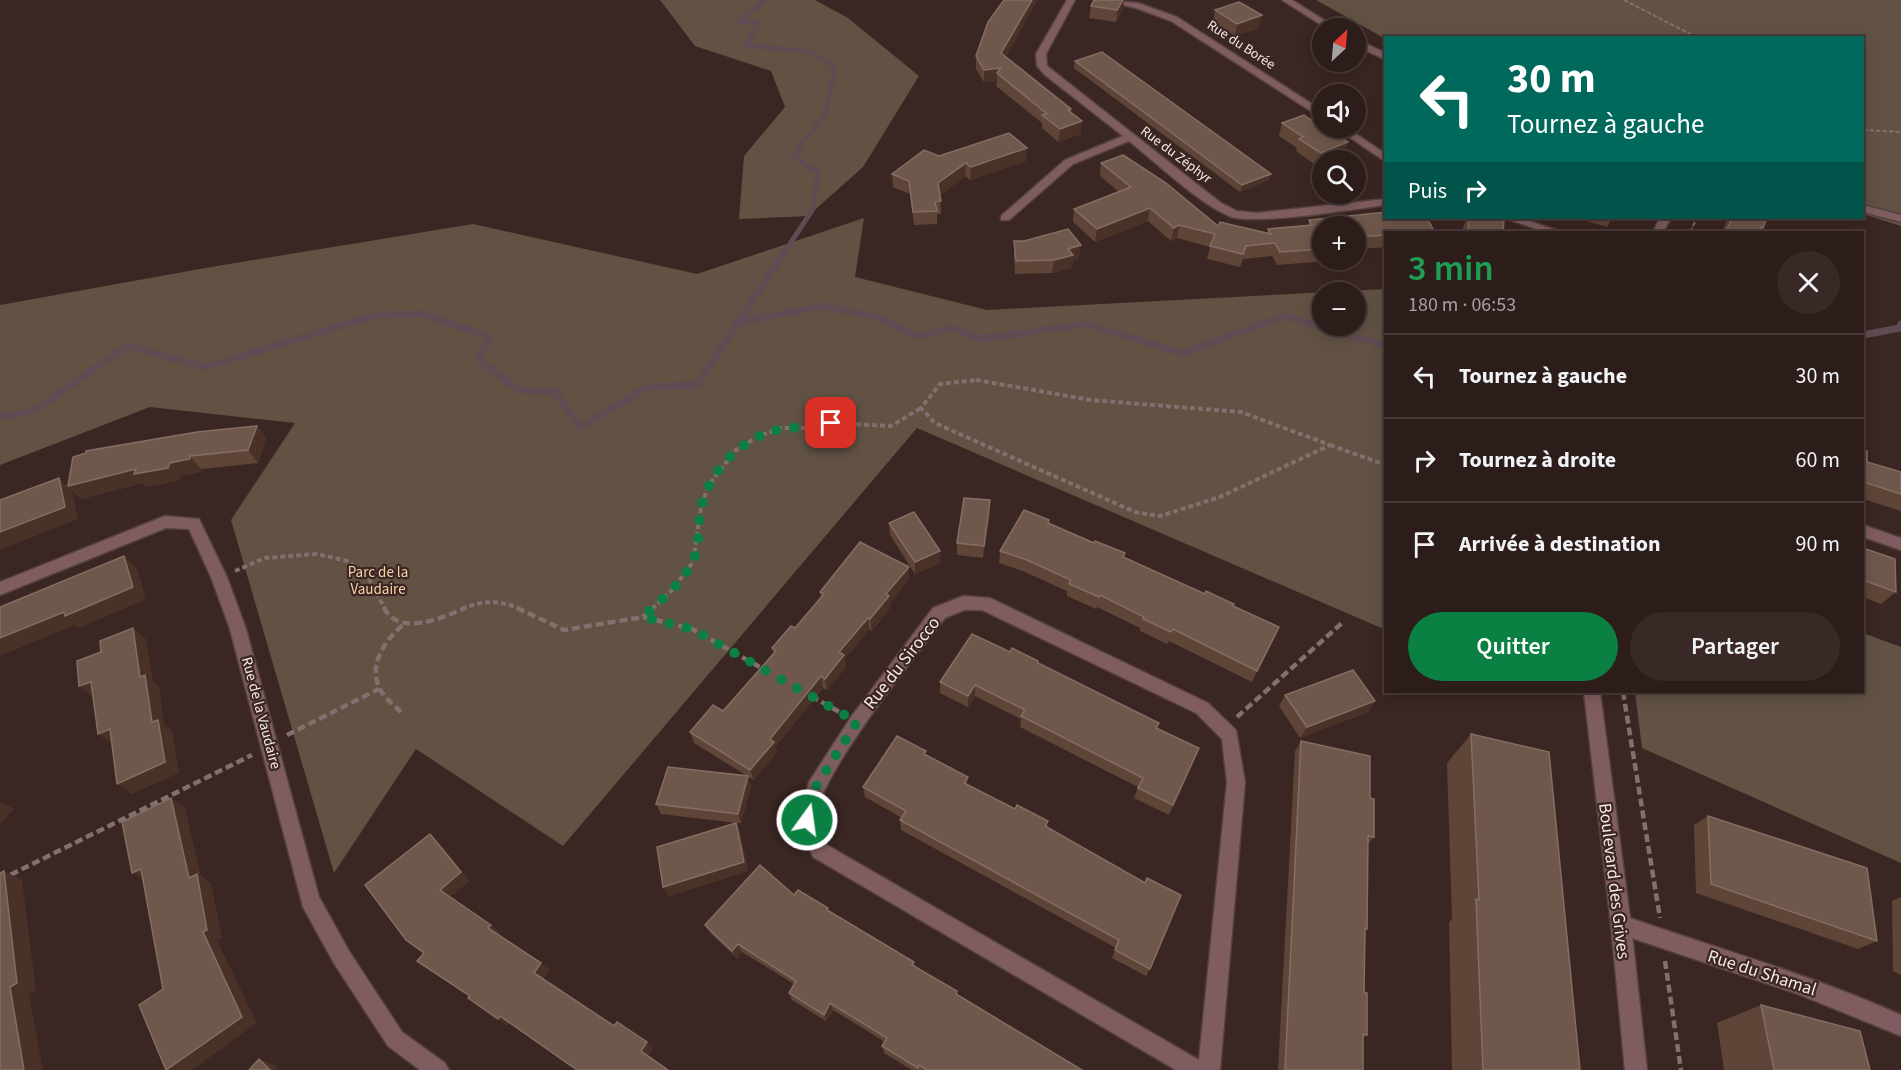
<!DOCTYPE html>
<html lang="fr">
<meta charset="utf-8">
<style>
body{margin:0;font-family:"Source Sans 3",sans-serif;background:#382927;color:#f1f3f6;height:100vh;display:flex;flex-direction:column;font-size:22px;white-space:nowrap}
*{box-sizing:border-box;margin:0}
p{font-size:20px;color:#a6a1a2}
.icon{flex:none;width:33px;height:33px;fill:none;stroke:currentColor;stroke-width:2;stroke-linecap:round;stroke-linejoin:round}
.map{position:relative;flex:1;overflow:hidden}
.side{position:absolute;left:1384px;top:231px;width:480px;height:462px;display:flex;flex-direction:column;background:#2c1c1a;border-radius:0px;box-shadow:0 3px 15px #0003,0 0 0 2px #483a39}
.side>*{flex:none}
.guide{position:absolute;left:1384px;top:36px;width:480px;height:183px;border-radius:0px;box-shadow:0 3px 15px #0003,0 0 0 2px #483a39;background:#00695c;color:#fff;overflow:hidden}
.needle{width:39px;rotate:26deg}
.buttons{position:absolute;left:1312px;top:18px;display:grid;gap:12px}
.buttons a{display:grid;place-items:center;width:54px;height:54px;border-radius:50%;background:#2c1c1a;box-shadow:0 3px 15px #0003,0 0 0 2px #483a39;font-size:30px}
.pin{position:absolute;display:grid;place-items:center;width:51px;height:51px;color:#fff;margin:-26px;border-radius:12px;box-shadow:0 3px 9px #0006}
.me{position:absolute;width:66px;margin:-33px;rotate:14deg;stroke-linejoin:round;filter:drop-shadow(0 0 4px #0008)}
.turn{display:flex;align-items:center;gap:21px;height:126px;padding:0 24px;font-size:27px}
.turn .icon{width:78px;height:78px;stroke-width:2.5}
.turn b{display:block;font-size:42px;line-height:51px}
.then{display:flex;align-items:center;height:57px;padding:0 24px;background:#0003;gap:12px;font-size:22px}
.round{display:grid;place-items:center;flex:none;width:63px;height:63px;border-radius:32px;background:#382927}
.overview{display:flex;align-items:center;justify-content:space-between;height:102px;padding:0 24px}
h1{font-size:36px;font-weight:600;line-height:45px;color:#1e9e55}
.primary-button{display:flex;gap:12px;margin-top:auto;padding:12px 24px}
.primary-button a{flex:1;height:69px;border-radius:36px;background:#0b8043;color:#fff;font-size:24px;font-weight:600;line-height:69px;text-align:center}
.primary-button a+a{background:#382927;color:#f1f3f6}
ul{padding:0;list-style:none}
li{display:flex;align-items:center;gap:18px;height:84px;padding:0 24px;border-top:2px solid #483a39}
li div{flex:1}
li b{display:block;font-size:22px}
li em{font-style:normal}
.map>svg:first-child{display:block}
</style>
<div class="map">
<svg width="1901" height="1070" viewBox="0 0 1901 1070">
<rect width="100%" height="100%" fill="#3a2623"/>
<!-- green -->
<g fill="#615244" fill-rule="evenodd">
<path d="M660,0H815L848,18L919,76L863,167L808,216L739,219L744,156L785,107L771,71L695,46Z"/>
<path d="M1316,0H1901V226L1863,214V38L1386,39Z"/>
<path d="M864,218L855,277L987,310L1386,289V630L917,428L563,846L416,749L334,873L231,520L295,423L150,407L0,465V305L211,267L473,224L697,274ZM1323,292H1356V326H1323Z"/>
<path d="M1863,633L1901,647V863L1642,748L1635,692H1863Z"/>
</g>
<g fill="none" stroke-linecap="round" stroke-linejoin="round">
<!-- stream-far1 -->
<path stroke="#604b52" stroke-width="5" d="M764,0L739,22L759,23L746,45L810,52L835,67L826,112L793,156L818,172L813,209L778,262"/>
<!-- stream -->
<g stroke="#604b52" stroke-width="7">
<path d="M740,322L823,306L880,318L917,336L950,328L981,339L1086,324L1182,353L1285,316L1386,346"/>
<path d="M1863,335L1900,328L1901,324"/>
<path d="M0,417L34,411L127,346L205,367L376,315L423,314L490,337L479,360L519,390L555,392L580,427L648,387L697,385L779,260"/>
</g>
<!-- minor casing -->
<g stroke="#54413e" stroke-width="3">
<g id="minor">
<path d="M1067,0H1075L1046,54L1047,66L1221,203L1237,211L1257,213L1386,199V205C1354,209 1254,226 1229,216C1197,202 1158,164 1129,141L1073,164L1009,220H1001V216L1065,160L1123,136L1045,75L1037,66L1036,54Z"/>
<path d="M1100,0L1138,3L1177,17L1323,111V119L1171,21L1136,8Z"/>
<path d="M1336,128H1347L1386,154V162Z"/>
<path d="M1504,218H1520L1562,232H1545Z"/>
<path d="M165,516L199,519L227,577L246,629L319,897L349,951L402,1032L445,1063L449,1070H420L388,1046L335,965L303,907L230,629L211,577L189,529L166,528L0,595V582Z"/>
<path d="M1863,525L1901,538V550L1863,537Z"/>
<path d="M963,596L990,598L1208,703L1236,730L1245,782L1220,1070H1176L813,857L798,820L809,782L851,717L933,608ZM964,610H982L1196,713L1222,739L1227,782L1199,1060L827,845C824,837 816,827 816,819C816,778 917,655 945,618Z"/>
<path d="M1621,915C1715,948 1810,974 1901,1015V1036L1798,994L1614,932L1611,925L1614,918Z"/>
</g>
</g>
<!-- tertiary casing -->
<g stroke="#54413e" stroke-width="3">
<g id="tertiary">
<path d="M1282,0H1292L1337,28H1326Z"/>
<path d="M1356,39L1386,53V60L1356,46Z"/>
<path d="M1863,205L1901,215V222L1863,212Z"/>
<path d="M1660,218H1671L1663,232H1653Z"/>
<path d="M1584,692H1600L1631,925L1647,1070H1625L1611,925Z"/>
</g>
</g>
<!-- path-far2 -->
<g stroke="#81706d" stroke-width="2" stroke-dasharray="4.5 2" stroke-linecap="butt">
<path d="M1624,0L1698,38"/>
<path d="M1863,130L1901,132"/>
<path d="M1690,232L1697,218"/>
</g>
<!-- path-far1 -->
<g stroke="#81706d" stroke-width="4" stroke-dasharray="5 3" stroke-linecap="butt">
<path d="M976,380L1091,400L1241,412L1330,445L1220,497L1160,516L1135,512L935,423L921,408L940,384Z"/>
<path d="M1330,445L1386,465"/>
<path d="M235,571L265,558L317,554L347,561L367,575L385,609"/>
<path d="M462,609C482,600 501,600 520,609"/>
<path d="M652,609L673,589L693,562L701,508L708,486L736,450L759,436L780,428H812L831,423L891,426L921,408"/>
</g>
<!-- path -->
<g stroke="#81706d" stroke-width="4.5" stroke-dasharray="8 4" stroke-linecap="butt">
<path d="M384,608C399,637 443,618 465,608"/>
<path d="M517,608L564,630L643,617L692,629L765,670"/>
<path d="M643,617L653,608"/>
<path d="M1623,692L1660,918"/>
<path d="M811,696L841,713"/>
<path d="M401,712C394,705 386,699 381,691C366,665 386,639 405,623"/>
<path d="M1237,717L1342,623"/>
<path d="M287,735L379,689"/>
<path d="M0,880L252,755"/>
<path d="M1665,961L1681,1070"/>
</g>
<!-- minor -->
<use href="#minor" fill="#7f5c60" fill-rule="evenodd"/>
<!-- tertiary -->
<use href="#tertiary" fill="#7f5c60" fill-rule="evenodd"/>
</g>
<!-- wall -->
<g fill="#5e4538">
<path d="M1094,0H1124L1123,8L1116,22L1089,18L1091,6Z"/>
<path d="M1215,10L1259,28L1235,36L1213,22Z"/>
<path d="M976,56L1006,57L1071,109V112L1081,134L1058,142L1042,128V123L996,86L997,81L984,82L976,69Z"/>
<path d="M1075,61L1271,174L1269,180L1240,192L1074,68Z"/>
<path d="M1282,123L1344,155L1323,160V164L1317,166L1296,151L1297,148L1279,136Z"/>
<path d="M939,156L1026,161L970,180L965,176L940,195L941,214H937V224L914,225L910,194L893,187L892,174Z"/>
<path d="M1101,163L1218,226L1267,233L1268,229L1308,225L1309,220L1434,231L1433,232H1386V247L1362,249L1359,258H1356V226H1323V260H1341L1277,265L1272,256L1243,259L1240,267L1207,259L1210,247L1177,238L1171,241L1148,221L1095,242L1073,222L1074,209L1119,192L1100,176Z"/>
<path d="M1467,218H1469L1503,232H1463V227Z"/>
<path d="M1577,218H1612L1607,227Z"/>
<path d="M1728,218H1767L1763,228L1760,232H1722Z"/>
<path d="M1014,241L1081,245L1079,258L1073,260L1072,268L1052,273L1015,274L1014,254Z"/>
<path d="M257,426L266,438L258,463L201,469L200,472L181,476L179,480L146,487L143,483L81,499L68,486Z"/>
<path d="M1863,450L1867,462L1901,472V511L1863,499Z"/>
<path d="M990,513L983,558L957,555V543Z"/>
<path d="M1049,520V523L1279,627L1252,682L1169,641L1167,644L1140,631V628L1097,607L1096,609L1067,596V591L1025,572L999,563L1000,551Z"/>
<path d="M889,523L941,563L915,574L890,535Z"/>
<path d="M1863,548L1896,592L1881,604L1863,597Z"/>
<path d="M909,579L890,603V608L872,631L869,629L845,659L846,667L827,690L823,688L775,747L777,752L754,780L748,777L751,786L741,823H736L740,832L748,871L669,896L663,887L736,823L661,814L656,804L747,776L694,743L690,732L723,711L773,653L772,648L795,628L821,597L820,592Z"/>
<path d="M1010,652L1038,661V663L1157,728L1199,748L1169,815L1134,798L1138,787L1020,727L1021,719L975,696L968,707L940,693V682Z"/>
<path d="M1285,695L1375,701L1368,712L1300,738L1279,706Z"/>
<path d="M1471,734L1580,1070H1452L1449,922L1452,919L1447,763Z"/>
<path d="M1301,741L1370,798L1374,837L1368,844L1367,929L1364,932V992L1367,1035L1363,1038V1070H1278L1295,751Z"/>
<path d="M926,756L968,777L967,785L1015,809L1048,821L1047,827L1150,969L1146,976L1112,958L1116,948L901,830L900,820L902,818L865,797L863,787Z"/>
<path d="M1708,816L1877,941L1858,949L1696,893L1694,825Z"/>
<path d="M794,895L829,911L914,962L915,967L957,995L1082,1070H912L884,1053L882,1046L885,1042L833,1010L826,1021L792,1000L789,993L794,984L742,952L737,958L710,933L705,925Z"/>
<path d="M1901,897V975L1893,971L1892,901Z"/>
<path d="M1761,1005L1870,1070H1724L1717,1023Z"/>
</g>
<!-- shaded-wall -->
<g fill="#493128">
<path d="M1032,0H1038L1001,66V53Z"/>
<path d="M1123,0H1124L1123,8L1116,22L1117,10Z"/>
<path d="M1262,15L1259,28L1235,36L1237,24Z"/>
<path d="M1001,68L997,73V81L984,82V70Z"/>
<path d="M1082,121L1081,134L1058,142L1060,129Z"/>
<path d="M1348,142L1344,155L1331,160H1323V164L1317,166L1321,153Z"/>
<path d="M1027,148L1026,161L970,180L971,167Z"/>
<path d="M966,163L965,176L938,196V183Z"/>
<path d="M1271,174L1269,180L1240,192L1242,185Z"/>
<path d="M1150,208L1148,221L1095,242L1097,229Z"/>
<path d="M1179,225L1177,238L1171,241L1174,228Z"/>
<path d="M1081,245L1079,258L1073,260L1072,268L1052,273L1054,260L1068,249Z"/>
<path d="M257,426L266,438L258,463L248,450Z"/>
<path d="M190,456L201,469L200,472L181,476L179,480L146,487L143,483L81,499L68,486L136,469L170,463Z"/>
<path d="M59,478L72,491L78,519L0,550V532Z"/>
<path d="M990,500V513L983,558L984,546Z"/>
<path d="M940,551L941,563L915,574V562Z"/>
<path d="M124,556L137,568L146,599L79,628L75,625L0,656V638L64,612Z"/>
<path d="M909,567V579L890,603V608L872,631L870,619L886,594Z"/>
<path d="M868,618L869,629L845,659L846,667L827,690L825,679L839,652Z"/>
<path d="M133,628L146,639L153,681L159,686L164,725L172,730L179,773L132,794L117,784L140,677Z"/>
<path d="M821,676L823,688L775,747L777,752L754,780L750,770L770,739Z"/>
<path d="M91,682L94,698L79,686Z"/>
<path d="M975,685V696L968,707V696Z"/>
<path d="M1375,701L1368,712L1300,738L1307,727Z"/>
<path d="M110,729L113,745L98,734Z"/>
<path d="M748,776L751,786L741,823L738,814Z"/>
<path d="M171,798L185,808L201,876L211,883L222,938L217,940L257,1023L192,1070H167L203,932L189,878Z"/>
<path d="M0,801L14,809L0,825Z"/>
<path d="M736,823L740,832L748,871L669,896L663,887Z"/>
<path d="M430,834L439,843L470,881L449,898L440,890Z"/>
<path d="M141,869L147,882L132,873Z"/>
<path d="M4,871L22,880L36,991L29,994L43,1070H24L10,987Z"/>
<path d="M491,925L500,933L497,936L488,928Z"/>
<path d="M738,944L742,952L737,958L732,951Z"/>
<path d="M541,963L550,970L542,980L534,973Z"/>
<path d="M830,1003L833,1010L826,1021L824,1015Z"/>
<path d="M500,1016L510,1023L507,1026L498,1019Z"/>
<path d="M647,1042L653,1048L648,1057L641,1051Z"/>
<path d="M259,1059L274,1065L278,1070H270Z"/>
</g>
<!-- building -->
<g fill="#6f574b" stroke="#846e63" stroke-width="1.5">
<path d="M1004,0H1032L1001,53L1071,109L1068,110L1082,121L1060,129L1042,115L1047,114L997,73L1001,68L984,70L976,56L988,22Z"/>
<path d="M1094,0H1123L1117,10L1091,6Z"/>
<path d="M1239,2L1262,15L1237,24L1215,10Z"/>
<path d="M1102,52L1271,174L1242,185L1075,61Z"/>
<path d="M1304,115L1323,128L1348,142L1321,153L1299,139L1303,137L1282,123Z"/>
<path d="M1009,133L1027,148L971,167L966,163L938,183L941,201L935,202L937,211L913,212L909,181L892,174L924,150L939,156Z"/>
<path d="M1123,155L1166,183L1218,226L1220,222L1271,234L1268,229L1312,225L1309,220L1386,212V218H1427L1434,231L1411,232H1386V235L1358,237L1363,245H1356V226H1323V249L1280,252L1275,243L1246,246L1243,254L1210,246L1215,234L1179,225L1174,228L1150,208L1097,229L1074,209L1131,187L1101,163Z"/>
<path d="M1469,218H1490L1504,220L1503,232H1468Z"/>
<path d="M1732,218H1767L1763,228L1761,227L1759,232H1726Z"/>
<path d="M1068,229L1081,245L1068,249L1073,255L1054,260L1016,261L1014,241H1024Z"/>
<path d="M257,426L248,450L190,456V459L170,463L168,468L134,474L136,469L68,486L73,457L86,453V451L197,432Z"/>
<path d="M1863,450L1867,451V462L1901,472V494L1863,482Z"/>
<path d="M59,478L65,507L0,532V500Z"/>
<path d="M964,498L990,500L984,546L957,543Z"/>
<path d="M1024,510L1049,520L1048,523L1094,543L1095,541L1125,553L1123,557L1205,594L1206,591L1234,604L1233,606L1279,627L1257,671L1173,629L1171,632L1143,619L1144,617L1100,595L1099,597L1069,584L1071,580L1027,560L1000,551Z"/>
<path d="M914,512L940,551L915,562L889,523Z"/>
<path d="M860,542L909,567L886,594L889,596L870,619L868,618L839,652L844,655L825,679L821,676L770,739L774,742L750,770L690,732L713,705L723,711L776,651L772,648L791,626L795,628L824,594L820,592Z"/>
<path d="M1863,548L1895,559L1896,592L1863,580Z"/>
<path d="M124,556L133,587L65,616L64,612L0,638V607Z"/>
<path d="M133,628L140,677L145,675L152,722L158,720L165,762L117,784L110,729L98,734L91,682L79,686L77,661L101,652L100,641Z"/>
<path d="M972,634L1010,652L1012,648L1038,661V663L1159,723L1156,728L1199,748L1173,805L1138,788L1143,778L1021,716L1025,710L975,685L968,696L940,682Z"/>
<path d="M1353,670L1375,701L1307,727L1285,695Z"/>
<path d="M1471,734L1549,752L1580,1070H1483L1476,899L1479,900Z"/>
<path d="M897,736L926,751L924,754L968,777L964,783L1015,809L1017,805L1048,821L1045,826L1145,883L1147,878L1181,895L1150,969L1115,950L1119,940L900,820L906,811L863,787Z"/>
<path d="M1301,741L1370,756V798L1374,799V837L1368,836L1367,929L1365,928L1364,992L1367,993V1035L1363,1034V1070H1285Z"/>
<path d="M668,767L748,776L738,814L656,804Z"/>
<path d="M171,798L189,878L197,874L207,930L203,932L242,1017L166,1070L139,1005L163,989L141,869L132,873L122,822Z"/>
<path d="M1708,816L1867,868L1877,941L1711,884Z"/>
<path d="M736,823L744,862L663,887L657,847Z"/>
<path d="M430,834L461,872L440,890L491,925L488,928L541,963L534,973L614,1026L617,1022L647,1042L641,1051L668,1070H577L500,1016L498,1019L468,998L470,996L417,961L424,953L406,940L365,885Z"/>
<path d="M760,865L794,895L798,890L828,908L827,910L914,962L912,965L957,991L956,994L1082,1070H927L919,1065L918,1068L882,1046L887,1038L830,1003L824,1015L789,993L796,981L738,944L732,951L705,925Z"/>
<path d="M4,871L17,983L10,987L24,1070H0V873Z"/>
<path d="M1761,1005L1860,1031L1870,1070H1774Z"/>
<path d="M259,1059L270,1070H249Z"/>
</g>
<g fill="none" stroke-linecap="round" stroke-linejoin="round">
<!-- route -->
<path stroke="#0b8043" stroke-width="10" stroke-dasharray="0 18" d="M807,820L815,788L857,722L692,629L643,617C660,601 681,584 692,563C700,547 698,525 701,509C707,478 731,449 760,436C782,425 807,429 831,423"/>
</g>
<g text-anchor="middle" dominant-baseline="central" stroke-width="4.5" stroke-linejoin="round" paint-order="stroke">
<!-- far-street labels -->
<g font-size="14" fill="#f6e8e5" stroke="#3a2623">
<text transform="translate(1241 45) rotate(33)">Rue du Borée</text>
<text transform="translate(1176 155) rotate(37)">Rue du Zéphyr</text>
</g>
<!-- park labels -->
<g font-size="15" fill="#fcd2a7" stroke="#3a2623">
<text x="378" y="572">Parc de la<tspan x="378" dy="17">Vaudaire</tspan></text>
</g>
<!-- street labels -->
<g font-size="15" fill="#f6e8e5" stroke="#3a2623">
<text transform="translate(261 713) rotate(75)">Rue de la Vaudaire</text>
</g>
<!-- near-street labels -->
<g font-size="18" fill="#f6e8e5" stroke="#3a2623">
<text transform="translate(902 663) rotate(-52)">Rue du Sirocco</text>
<text transform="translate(1614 881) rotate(83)">Boulevard des Grives</text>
<text transform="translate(1762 973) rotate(18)">Rue du Shamal</text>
</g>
</g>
</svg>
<div class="buttons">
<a><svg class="needle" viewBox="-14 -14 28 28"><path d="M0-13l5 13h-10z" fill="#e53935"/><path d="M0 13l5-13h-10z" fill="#a6a1a2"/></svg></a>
<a><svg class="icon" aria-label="sound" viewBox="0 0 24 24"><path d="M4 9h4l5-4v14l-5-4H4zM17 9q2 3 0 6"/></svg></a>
<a><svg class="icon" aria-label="search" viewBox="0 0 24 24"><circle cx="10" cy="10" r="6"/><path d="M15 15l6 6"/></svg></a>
<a>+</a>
<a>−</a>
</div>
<div class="pin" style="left:831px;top:423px;background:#d93025"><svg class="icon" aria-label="arrive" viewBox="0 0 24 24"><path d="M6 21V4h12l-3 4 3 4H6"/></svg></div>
<svg class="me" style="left:807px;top:820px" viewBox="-20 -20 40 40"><circle r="17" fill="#0b8043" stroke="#fff" stroke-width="3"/><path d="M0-11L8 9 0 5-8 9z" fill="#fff"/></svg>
<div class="guide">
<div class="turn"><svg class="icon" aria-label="left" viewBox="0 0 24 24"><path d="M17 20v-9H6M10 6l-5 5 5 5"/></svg><div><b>30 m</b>Tournez à gauche</div></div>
<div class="then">Puis<svg class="icon" aria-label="right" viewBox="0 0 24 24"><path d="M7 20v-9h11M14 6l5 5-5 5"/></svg></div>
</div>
<section class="side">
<div class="overview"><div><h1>3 min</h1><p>180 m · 06:53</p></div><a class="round"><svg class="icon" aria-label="close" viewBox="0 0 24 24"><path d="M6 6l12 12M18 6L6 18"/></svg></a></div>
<ul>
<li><svg class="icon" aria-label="left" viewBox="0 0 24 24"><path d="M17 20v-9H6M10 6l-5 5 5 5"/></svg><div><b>Tournez à gauche</b></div><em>30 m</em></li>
<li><svg class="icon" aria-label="right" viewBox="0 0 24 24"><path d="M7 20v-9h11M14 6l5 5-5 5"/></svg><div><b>Tournez à droite</b></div><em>60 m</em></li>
<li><svg class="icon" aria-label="arrive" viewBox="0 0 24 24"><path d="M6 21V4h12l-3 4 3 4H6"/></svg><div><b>Arrivée à destination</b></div><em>90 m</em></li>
</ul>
<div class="primary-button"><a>Quitter</a><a>Partager</a></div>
</section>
</div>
